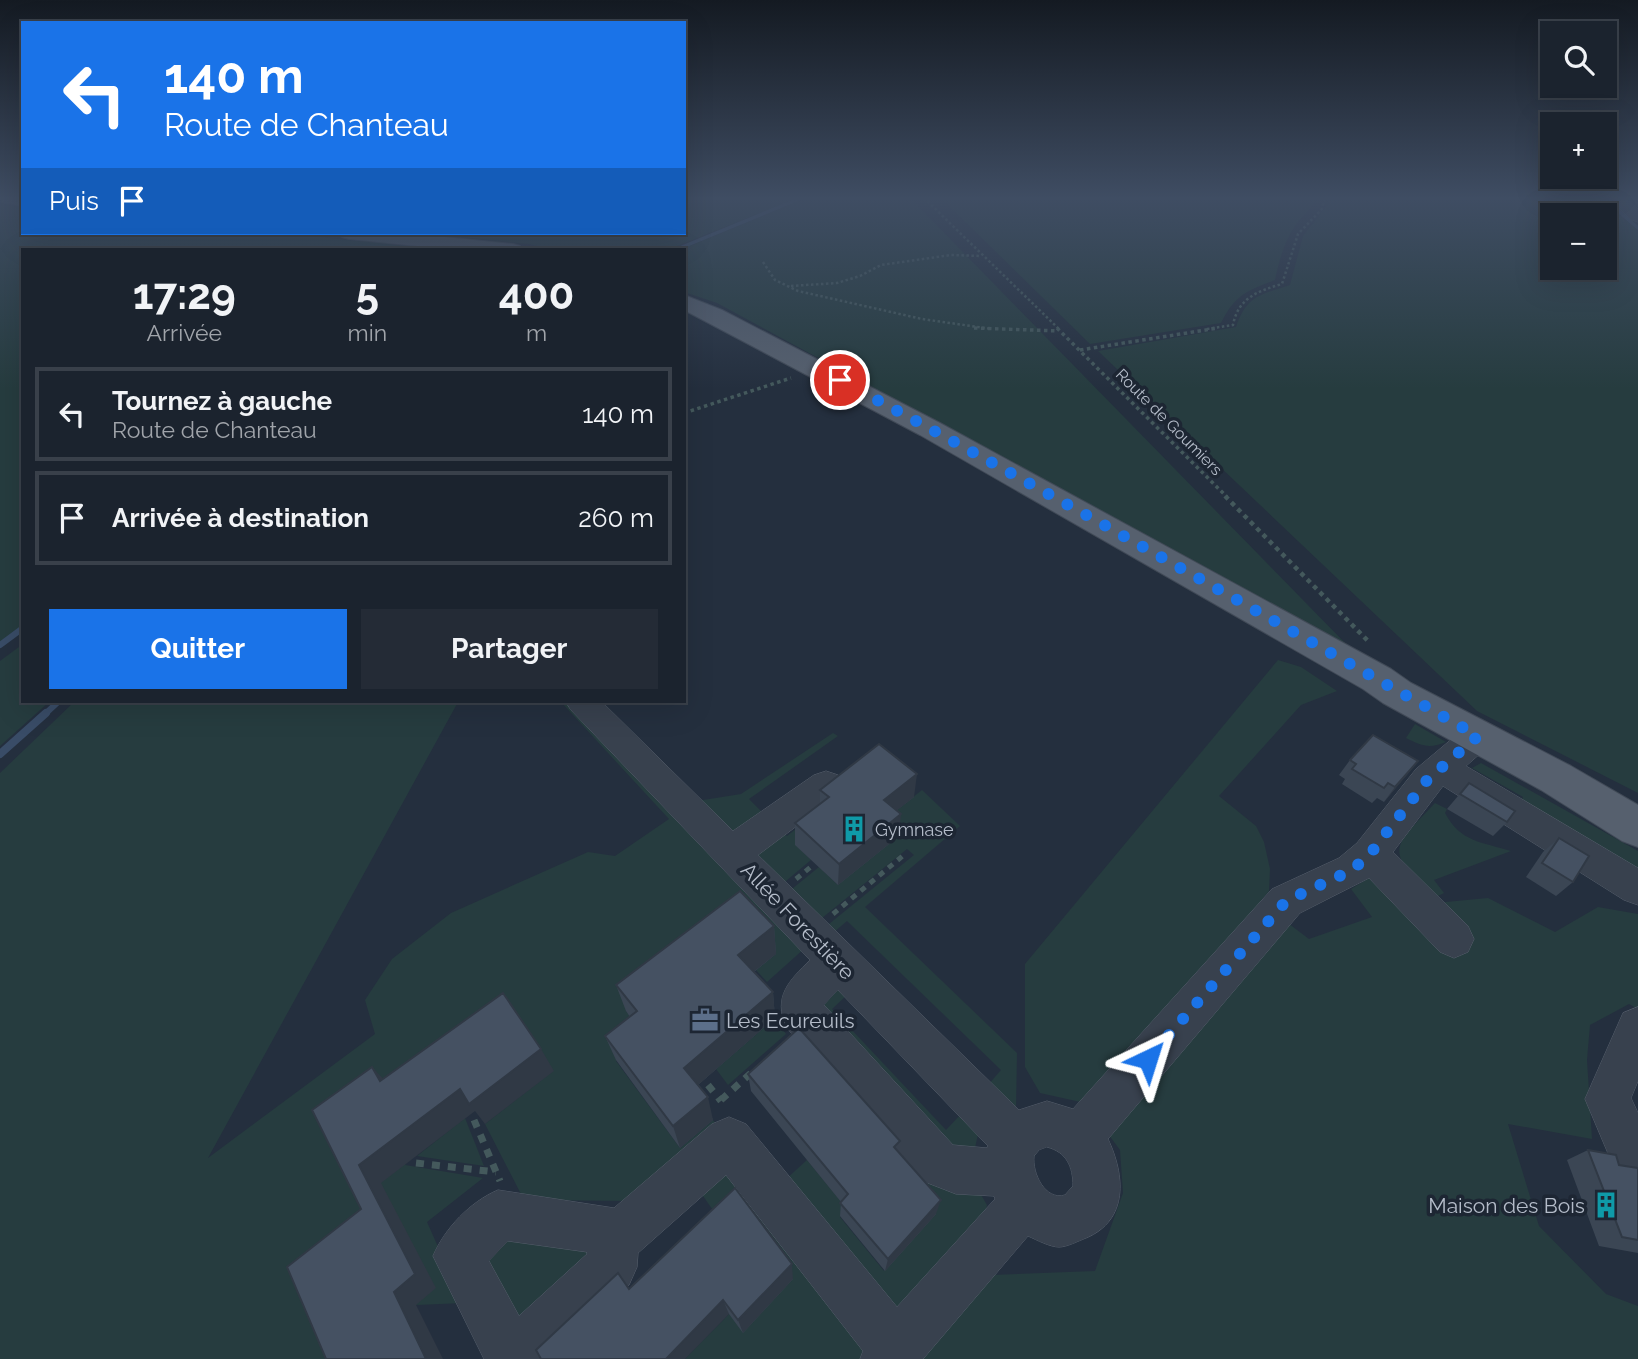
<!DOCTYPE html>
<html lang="fr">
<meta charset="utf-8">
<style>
body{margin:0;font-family:Raleway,sans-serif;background:#242b36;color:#f1f3f6;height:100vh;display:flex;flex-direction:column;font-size:26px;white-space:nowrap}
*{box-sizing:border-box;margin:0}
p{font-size:23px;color:#a0a4aa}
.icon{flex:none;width:38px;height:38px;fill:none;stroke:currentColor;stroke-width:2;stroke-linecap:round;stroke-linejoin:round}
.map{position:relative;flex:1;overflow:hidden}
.side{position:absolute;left:21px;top:248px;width:665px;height:455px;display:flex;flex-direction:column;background:#1b232e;border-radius:0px;box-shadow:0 7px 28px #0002,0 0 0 2px #39404a}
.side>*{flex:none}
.hud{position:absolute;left:21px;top:21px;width:665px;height:214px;border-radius:0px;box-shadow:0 7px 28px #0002,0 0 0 2px #39404a;background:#1a73e8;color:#fff;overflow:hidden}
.buttons{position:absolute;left:1540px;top:21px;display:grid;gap:14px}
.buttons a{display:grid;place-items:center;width:77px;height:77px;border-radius:0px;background:#1b232e;box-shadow:0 7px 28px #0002,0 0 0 2px #39404a;font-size:35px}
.pin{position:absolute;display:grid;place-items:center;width:60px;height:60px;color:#fff;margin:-30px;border:4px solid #fff;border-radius:50%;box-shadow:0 2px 7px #0007}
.me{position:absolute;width:77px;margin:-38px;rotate:41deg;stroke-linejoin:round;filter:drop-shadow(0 0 5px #0008)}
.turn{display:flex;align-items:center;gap:24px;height:147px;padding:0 28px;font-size:32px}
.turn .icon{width:91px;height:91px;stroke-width:2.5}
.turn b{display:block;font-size:49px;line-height:60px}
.then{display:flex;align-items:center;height:66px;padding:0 28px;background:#0003;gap:14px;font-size:26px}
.eta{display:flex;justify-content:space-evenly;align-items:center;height:119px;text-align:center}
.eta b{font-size:42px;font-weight:700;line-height:49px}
.cta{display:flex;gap:14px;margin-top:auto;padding:14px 28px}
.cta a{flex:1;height:80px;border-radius:0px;background:#1a73e8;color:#fff;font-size:28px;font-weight:700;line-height:80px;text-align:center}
.cta a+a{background:#242b36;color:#f1f3f6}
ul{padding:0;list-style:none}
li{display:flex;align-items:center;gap:21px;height:94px;margin:0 14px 10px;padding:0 14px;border:4px solid #39404a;border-radius:0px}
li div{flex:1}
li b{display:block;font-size:26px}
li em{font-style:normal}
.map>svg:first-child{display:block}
</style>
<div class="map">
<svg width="1638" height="1359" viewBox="0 0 1638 1359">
<rect width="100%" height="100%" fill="#242f3e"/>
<!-- green -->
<g fill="#263c3f" fill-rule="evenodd">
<path d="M684,198H797L667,250H552L529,244L419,233H684Z"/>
<path d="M807,198H910L1346,644L717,303L684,292V250H680Z"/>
<path d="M941,198H1317C1311,209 1302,216 1295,226C1284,242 1279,261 1275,280C1246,291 1235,295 1221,323L1090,344Z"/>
<path d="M1328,198H1600L1638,231V793L1477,711L1098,351L1236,327C1247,295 1260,295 1290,285L1303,236L1325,208ZM1552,215H1605V268H1552Z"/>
<path d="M0,205L23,207V233H277L449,250H23V625L0,642Z"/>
<path d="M23,644V702H49L0,746V661Z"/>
<path d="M1278,660L1301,667L1337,691L1301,705L1219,796L1256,826L1264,842L1270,869L1269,891L1260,902L1309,939L1372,917L1351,889L1369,878L1381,884L1403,906L1488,898L1555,932L1598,907L1638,914V1009L1629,1004L1590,1025L1587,1060L1592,1139L1508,1124L1539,1226L1606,1294L1638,1306V1359H895L965,1276L1095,1271L1123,1193L1120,1150L1085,1103L1040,1093L1025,1067V964Z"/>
<path d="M74,702H458L208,1158L375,1034L365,1000L392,959L451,913L588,852L615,856L669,819L561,702H573L805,948L767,982L756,970L776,954L626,1011L646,1037L616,1061L680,1148L713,1120L720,1130L629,1201L524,1200L485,1124L553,1071L516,1017L405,1165L483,1178L427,1222L463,1303L416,1305L349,1359H0V773Z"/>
<path d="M591,702H600L697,801L741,794L833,733L838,736L749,799L767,817L739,842L689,802Z"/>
<path d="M1415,724L1446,742C1429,749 1422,746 1406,738Z"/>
<path d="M1481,763L1638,851V878L1517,809L1523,797L1472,768Z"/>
<path d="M922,790L960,826L865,907L1017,1053L1016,1109L982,1092L1001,1070L847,921L827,938L829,924L914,855L907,849L822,918L787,893L819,867L838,885L882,822Z"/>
<path d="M1435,803L1447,809L1445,813C1460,842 1482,842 1511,851L1434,880L1444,893L1430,900C1387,846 1390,851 1435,803Z"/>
<path d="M819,811L796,845L811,860L780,886L755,861V844L778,829L787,836Z"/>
<path d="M834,983L847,995L832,1009L946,1130L964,1111L979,1130L972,1161L944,1156L817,1020Z"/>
<path d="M775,1018L786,1034L728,1085L716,1069Z"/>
<path d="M465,1118L484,1166L417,1156Z"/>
<path d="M807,1160L847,1209L840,1217L884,1271L891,1163L980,1193L987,1205L980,1236L907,1322L784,1181Z"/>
<path d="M721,1165L873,1359H685L729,1314L722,1223L696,1186Z"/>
<path d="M583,1234L593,1258L531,1332L482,1272L501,1238Z"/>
</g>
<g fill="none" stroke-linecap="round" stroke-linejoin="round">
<!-- stream-far2 -->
<g stroke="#394c67" stroke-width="3.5">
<path d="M1603,198L1638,228"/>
<path d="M675,250L801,198"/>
</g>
<!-- stream-far1 -->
<g stroke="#394c67" stroke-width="6">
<path d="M0,645L23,628"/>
<path d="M44,715L58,702"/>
</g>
<!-- stream -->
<path stroke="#394c67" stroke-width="8" d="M0,754L46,713"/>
<!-- minor casing -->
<g stroke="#565f6c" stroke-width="1">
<g id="minor">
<path d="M1608,198H1625L1638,209V222L1632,220Z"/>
<path d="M566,702H602L733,831L814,775L826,771L838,775L844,785L838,795L758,855L1019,1110L1047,1101L1073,1109L1272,889L1339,858L1357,843L1416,769L1466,727L1478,723L1490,727L1495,736L1490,745L1466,766L1638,868V905L1624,900L1443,786L1393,852L1468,926L1474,939L1468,952L1454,958L1440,952L1369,878L1300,913L1108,1139C1125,1175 1129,1220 1086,1238C1078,1241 1067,1247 1059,1247C1050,1247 1037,1240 1028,1236L923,1359H860L863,1351L726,1175L638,1253L637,1267L629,1285L552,1359H484L433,1256C445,1228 470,1202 498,1190L614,1208L712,1124L729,1117L746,1124L897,1307L995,1199L994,1196L956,1194L920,1180L786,1027C773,996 789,981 810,960L571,710ZM838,990L988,1146L987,1148L953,1145L824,1005ZM1047,1147C1067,1152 1073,1167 1073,1186L1065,1195C1045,1201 1032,1173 1034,1156L1039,1150ZM508,1241L587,1252V1254L519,1316L489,1261Z"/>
<path d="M1638,1007V1081L1631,1098L1638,1113V1191L1621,1184L1585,1099L1623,1013Z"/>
</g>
</g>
<!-- major casing -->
<g stroke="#414a57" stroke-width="2">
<g id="major">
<path d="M0,198H23V206L2,202Z"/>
<path d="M339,233H405L513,244L520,246L523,250H456L349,239L342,237Z"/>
<path d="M684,295L722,310L940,423L1391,669L1411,683L1571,766L1638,805V847L1622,841L1541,790L1383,703L1363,689L920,435L684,310Z"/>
</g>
</g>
<!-- path-far4 -->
<g stroke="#44595c" stroke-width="2.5" stroke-dasharray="2.5 2.5" stroke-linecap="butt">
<path d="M924,198L1059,329"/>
<path d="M763,262L775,280L798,291L922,319L992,329"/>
<path d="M791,286L837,283L860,276L881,265L951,255L981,256"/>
<path d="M1207,329L1233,325C1238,298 1258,291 1282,284L1298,234L1322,209L1325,198"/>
</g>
<!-- path-far3 -->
<g stroke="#44595c" stroke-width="3.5" stroke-dasharray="3.5 3.5" stroke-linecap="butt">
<path d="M974,328L1058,331"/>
<path d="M1057,328L1227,497"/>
<path d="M1080,350L1218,328"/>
<path d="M684,413L791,378"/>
</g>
<!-- path-far2 -->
<path stroke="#44595c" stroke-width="4.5" stroke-dasharray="4.5 4.5" stroke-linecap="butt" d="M1225,496L1369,642"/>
<!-- path-far1 -->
<g stroke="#44595c" stroke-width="5" stroke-dasharray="6 6" stroke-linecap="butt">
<path d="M796,879L812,866"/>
<path d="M833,914L905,854"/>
</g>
<!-- path -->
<g stroke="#44595c" stroke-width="7" stroke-dasharray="8 8" stroke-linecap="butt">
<path d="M708,1085L721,1101"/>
<path d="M721,1100L751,1073"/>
<path d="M474,1120L500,1181"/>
<path d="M416,1163L496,1172"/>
</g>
<!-- minor -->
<use href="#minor" fill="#38414e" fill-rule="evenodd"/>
<!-- major -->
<use href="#major" fill="#56606e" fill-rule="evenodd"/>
</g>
<!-- wall -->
<g fill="#3b4654">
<path d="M1350,760L1418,761L1384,802L1377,798L1372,803L1342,784L1345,779L1339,775Z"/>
<path d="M1469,783L1507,822L1493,836L1447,809Z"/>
<path d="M820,790L914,797L897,810L899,836L838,885L795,845V823L820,804Z"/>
<path d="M1559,838L1573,882L1556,896L1526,877L1543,852Z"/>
<path d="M774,926L776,954L754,972L773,992L775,1018L698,1085L713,1120L680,1148L616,1060L605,1036L630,1017L626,1011L616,985Z"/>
<path d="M748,1074L898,1151L936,1214L885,1271L840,1216L841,1202L751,1091Z"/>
<path d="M1588,1150L1619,1165L1638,1169V1253L1599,1246L1567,1160Z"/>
<path d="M793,1279L743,1333L729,1314L630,1288Z"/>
</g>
<!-- shaded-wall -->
<g fill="#303945">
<path d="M1418,761L1406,776L1384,802L1395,787Z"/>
<path d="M917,774L914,797L882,822L884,800Z"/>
<path d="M901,814L899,836L838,885L839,864Z"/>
<path d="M774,926L776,954L742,981L738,955Z"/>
<path d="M773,992L775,1018L691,1091L684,1068Z"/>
<path d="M541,1049L554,1071L485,1124L475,1111L381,1183L436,1288L416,1305L443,1359H426L394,1292L359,1165L460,1089Z"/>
<path d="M372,1067L392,1088L380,1081Z"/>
<path d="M708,1097L713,1120L680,1148L673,1126Z"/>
<path d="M941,1200L936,1214L885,1271L888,1259Z"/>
<path d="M792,1264L793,1279L743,1333L738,1320Z"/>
<path d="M723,1300L729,1314L685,1359H666Z"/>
</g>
<!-- building -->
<g fill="#455162" stroke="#303945" stroke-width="2">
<path d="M1373,735L1418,761L1395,787L1388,783L1384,788L1352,769L1356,764L1350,760Z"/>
<path d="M879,744L917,774L884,800L901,814L839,864L795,823L829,797L820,790Z"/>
<path d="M1469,783L1515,811L1507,822L1460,794Z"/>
<path d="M1559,838L1589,856L1573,882L1542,863Z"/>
<path d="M740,891L774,926L738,955L773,992L684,1068L708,1097L673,1126L605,1036L637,1011L616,985Z"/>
<path d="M503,993L541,1049L469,1104L460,1089L359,1165L415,1274L394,1292L426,1359H326L287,1267L361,1209L312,1110L372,1067L380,1081Z"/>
<path d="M799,1028L900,1141L894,1147L941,1200L888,1259L840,1203L848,1194L748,1074Z"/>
<path d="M1588,1150L1616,1155L1619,1165L1638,1168V1240L1622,1237Z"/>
<path d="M735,1188L792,1264L738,1320L723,1300L666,1359H541L536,1350L618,1273L629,1289Z"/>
</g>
<!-- sky -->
<linearGradient id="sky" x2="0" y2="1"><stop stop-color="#141a22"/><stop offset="0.51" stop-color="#3f4d63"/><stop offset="1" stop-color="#3f4d63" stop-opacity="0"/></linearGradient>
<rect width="1638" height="389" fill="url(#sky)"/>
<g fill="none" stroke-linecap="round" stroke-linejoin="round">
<!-- route -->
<path stroke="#1a73e8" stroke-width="12" stroke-dasharray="0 21.6" d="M840,380C1055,495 1266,617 1478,736L1428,779L1370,854L1352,870L1286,901L1148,1059"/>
</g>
<!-- icons -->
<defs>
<g id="building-bare" transform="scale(2.1)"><path d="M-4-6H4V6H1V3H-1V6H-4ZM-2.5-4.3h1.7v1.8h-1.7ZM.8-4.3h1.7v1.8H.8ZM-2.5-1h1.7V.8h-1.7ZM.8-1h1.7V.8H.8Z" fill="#0f9aa8" stroke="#1d2633" stroke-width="2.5" paint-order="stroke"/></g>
<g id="office-bare" transform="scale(2.1)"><path d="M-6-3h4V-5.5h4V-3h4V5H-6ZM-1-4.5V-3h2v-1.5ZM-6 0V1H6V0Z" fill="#5c6f8a" stroke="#1d2633" stroke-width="2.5" paint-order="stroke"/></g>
</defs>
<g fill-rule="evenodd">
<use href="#building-bare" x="854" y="829"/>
<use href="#office-bare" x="705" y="1020"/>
<use href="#building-bare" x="1606" y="1205"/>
</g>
<g text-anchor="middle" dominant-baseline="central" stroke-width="7" stroke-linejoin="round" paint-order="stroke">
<!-- far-street labels -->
<g font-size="16" fill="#b4bcc9" stroke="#1d2633">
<text transform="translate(1169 422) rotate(45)">Route de Goumiers</text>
</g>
<!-- poi labels -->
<g font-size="18" fill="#b4bcc9" stroke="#1d2633" text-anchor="start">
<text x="875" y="829">Gymnase</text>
</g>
<!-- near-street labels -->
<g font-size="21" fill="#b4bcc9" stroke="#1d2633">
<text transform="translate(798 921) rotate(46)">Allée Forestière</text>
</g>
<!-- near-poi labels -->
<g font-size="21" fill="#b4bcc9" stroke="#1d2633" text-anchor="start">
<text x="726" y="1020">Les Ecureuils</text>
<text x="1585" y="1205" text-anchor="end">Maison des Bois</text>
</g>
</g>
</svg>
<div class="buttons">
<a><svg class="icon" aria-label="search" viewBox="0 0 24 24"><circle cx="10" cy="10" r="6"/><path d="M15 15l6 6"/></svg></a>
<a>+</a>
<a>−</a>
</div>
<div class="pin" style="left:840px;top:380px;background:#d93025"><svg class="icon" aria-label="arrive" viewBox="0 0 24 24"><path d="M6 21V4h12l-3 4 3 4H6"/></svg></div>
<svg class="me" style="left:1148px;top:1059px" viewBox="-20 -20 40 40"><path d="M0-17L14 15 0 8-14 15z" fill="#1a73e8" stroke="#fff" stroke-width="4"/></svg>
<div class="hud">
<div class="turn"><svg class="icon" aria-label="left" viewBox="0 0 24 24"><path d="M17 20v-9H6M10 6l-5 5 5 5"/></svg><div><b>140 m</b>Route de Chanteau</div></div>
<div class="then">Puis<svg class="icon" aria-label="arrive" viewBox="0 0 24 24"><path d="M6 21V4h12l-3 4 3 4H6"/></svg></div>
</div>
<section class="side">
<div class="eta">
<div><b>17:29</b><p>Arrivée</p></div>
<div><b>5</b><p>min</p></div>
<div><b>400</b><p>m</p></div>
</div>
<ul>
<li><svg class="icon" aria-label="left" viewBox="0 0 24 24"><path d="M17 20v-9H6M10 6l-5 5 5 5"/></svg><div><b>Tournez à gauche</b><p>Route de Chanteau</p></div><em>140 m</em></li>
<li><svg class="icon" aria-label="arrive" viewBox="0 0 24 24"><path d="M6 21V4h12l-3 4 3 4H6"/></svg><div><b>Arrivée à destination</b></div><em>260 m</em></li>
</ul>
<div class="cta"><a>Quitter</a><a>Partager</a></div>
</section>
</div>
